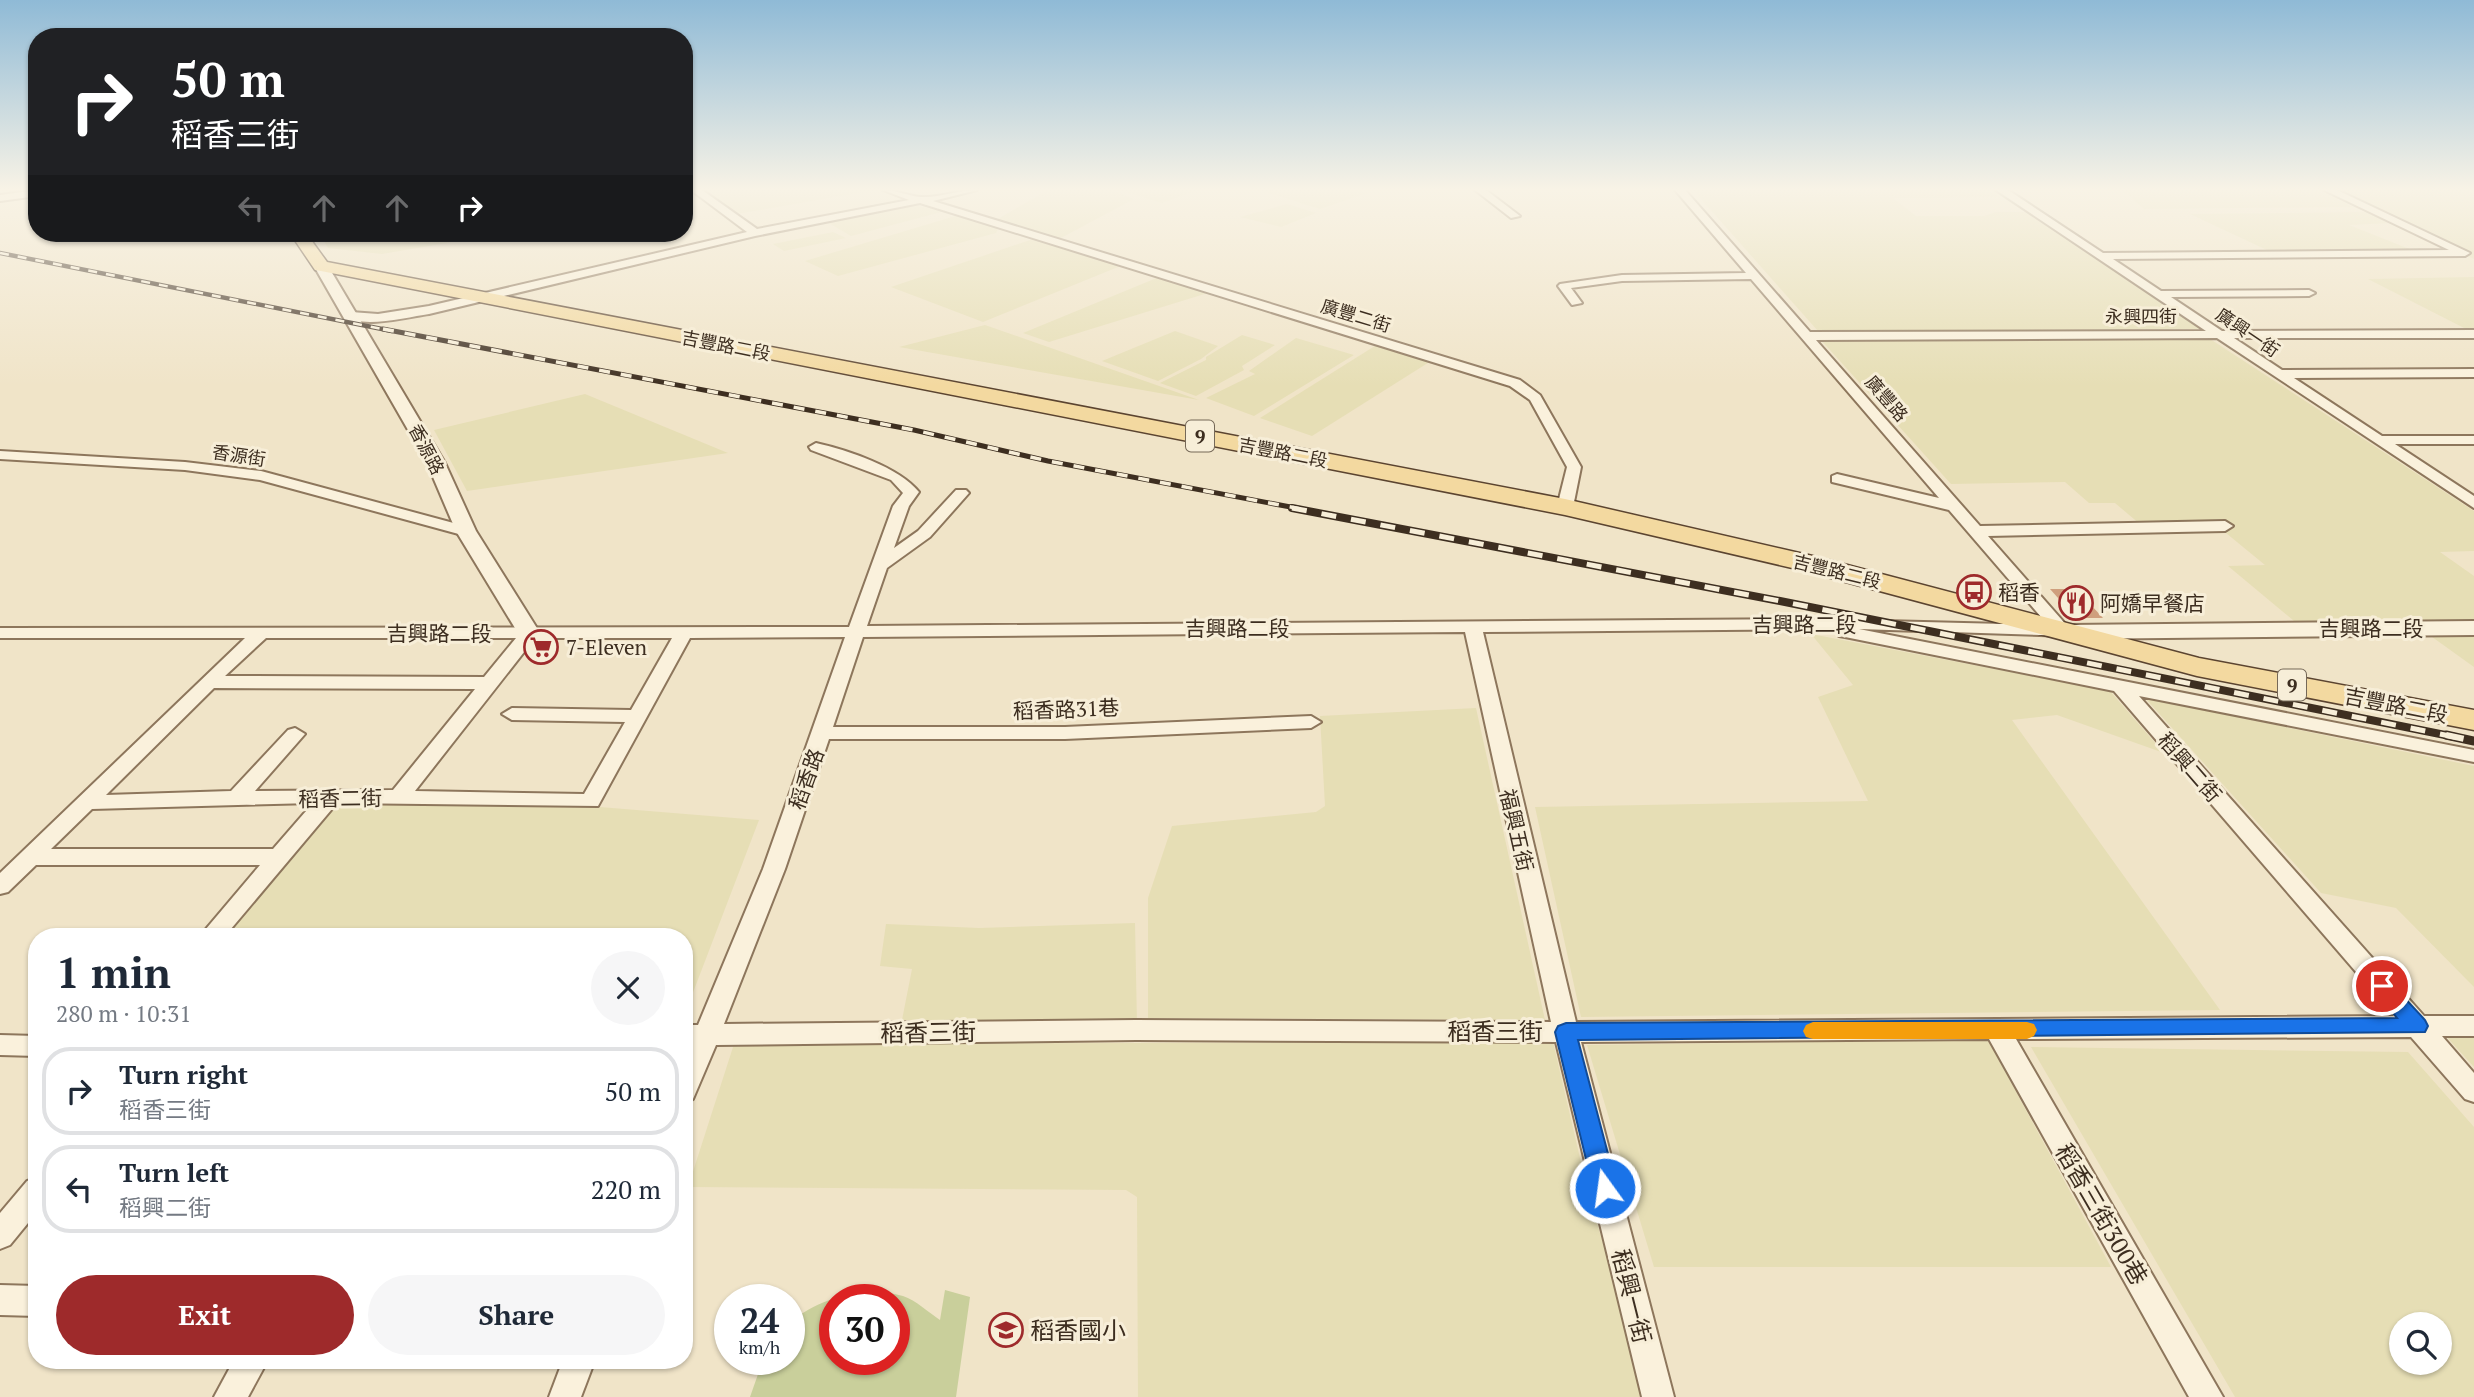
<!DOCTYPE html>
<meta charset="utf-8">
<style>
body{margin:0;font-family:"PT Serif","Noto Sans TC",serif;background:#f6f6f7;color:#1f2937;height:100vh;display:flex;flex-direction:column;font-size:26px;white-space:nowrap}
*{box-sizing:border-box;margin:0}
p{font-size:23px;color:#747a83}
.icon{flex:none;width:38px;height:38px;fill:none;stroke:currentColor;stroke-width:2;stroke-linecap:round;stroke-linejoin:round}
.map{position:relative;flex:1;overflow:hidden}
.drawer{position:absolute;left:28px;top:928px;width:665px;height:441px;display:flex;flex-direction:column;background:#fff;border-radius:28px;box-shadow:0 2px 5px #0004}
.drawer>*{flex:none}
.top-card{position:absolute;left:28px;top:28px;width:665px;height:214px;border-radius:28px;box-shadow:0 2px 5px #0004;background:#202124;color:#fff;overflow:hidden}
.buttons{position:absolute;left:2389px;top:1312px;display:grid;gap:14px}
.buttons a{display:grid;place-items:center;width:63px;height:63px;border-radius:50%;background:#fff;box-shadow:0 2px 5px #0004;font-size:35px}
.speed{position:absolute;left:714px;top:1284px;display:flex;gap:14px;font-size:35px;font-weight:700;text-align:center}
.speed>*{display:grid;place-content:center;width:91px;height:91px;border-radius:50%;background:#fff;box-shadow:0 2px 5px #0004;line-height:1}
.speed small{font-size:18px;font-weight:400}
.speed .limit{border:10px solid #d22;background:#fff;color:#111}
.pin{position:absolute;display:grid;place-items:center;width:60px;height:60px;color:#fff;margin:-30px;border:4px solid #fff;border-radius:50%;box-shadow:0 2px 7px #0007}
.me{position:absolute;width:77px;margin:-38px;rotate:346deg;stroke-linejoin:round;filter:drop-shadow(0 0 5px #0008)}
.turn{display:flex;align-items:center;gap:24px;height:147px;padding:0 28px;font-size:32px}
.turn .icon{width:91px;height:91px;stroke-width:2.5}
.turn b{display:block;font-size:49px;line-height:60px}
.lanes{display:flex;align-items:center;height:66px;padding:0 28px;background:#0003;justify-content:center;gap:35px;direction:ltr}
.lanes .off{opacity:.35}
.round{display:grid;place-items:center;flex:none;width:74px;height:74px;border-radius:37px;background:#f6f6f7}
.head{display:flex;align-items:center;justify-content:space-between;height:119px;padding:0 28px}
h1{font-size:42px;font-weight:700;line-height:52px}
.cta{display:flex;gap:14px;margin-top:auto;padding:14px 28px}
.cta a{flex:1;height:80px;border-radius:42px;background:#9e2a2b;color:#fff;font-size:28px;font-weight:700;line-height:80px;text-align:center}
.cta a+a{background:#f6f6f7;color:#1f2937}
ul{padding:0;list-style:none}
li{display:flex;align-items:center;gap:21px;height:88px;margin:0 14px 10px;padding:0 14px;border:4px solid #e0e1e3;border-radius:28px}
li div{flex:1}
li b{display:block;font-size:26px}
li em{font-style:normal}
.map>svg:first-child{display:block}
</style>
<div class="map">
<svg width="2474" height="1397" viewBox="0 0 2474 1397">
<rect width="100%" height="100%" fill="#f0e4c8"/>
<!-- farmland -->
<g fill="#e6deb5" fill-rule="evenodd">
<path d="M703,190H875L737,214Z"/>
<path d="M1048,190H1113L1134,199L1059,239L996,220Z"/>
<path d="M1120,190H1198L1162,203Z"/>
<path d="M1260,190H1350L1367,193L1320,209Z"/>
<path d="M1693,190H1988L1999,197L1893,198L1916,216H1984L1996,212H2027L2202,329L1818,331Z"/>
<path d="M2122,190H2319L2353,207L2144,209Z"/>
<path d="M2328,190H2474V259Z"/>
<path d="M1287,204L1316,213L1281,227L1240,217Z"/>
<path d="M912,205L945,211L851,236L827,222Z"/>
<path d="M2366,212L2392,223L2349,225L2412,250L2269,251L2190,214Z"/>
<path d="M962,214L999,226L996,233L838,276L805,261Z"/>
<path d="M833,232L846,238L784,251L773,244Z"/>
<path d="M319,233H506L382,254L328,248Z"/>
<path d="M1039,237L1123,265L983,322L891,287Z"/>
<path d="M1159,277L1211,292L1049,342L1023,333Z"/>
<path d="M2474,277V330H2468L2368,279Z"/>
<path d="M985,325L1199,400L899,347Z"/>
<path d="M1175,331L1218,346L1201,359L1158,381L1102,361Z"/>
<path d="M1242,335L1275,345L1242,366L1244,370L1196,396L1160,383L1206,360V357Z"/>
<path d="M2207,337L2474,511V551L2440,552L2474,576V620L2294,621L2228,566L2265,565L2215,524L2141,525L2115,503H2089L2065,482L1951,484L1821,340Z"/>
<path d="M1296,338L1354,355L1254,416L1206,398L1255,374L1249,371Z"/>
<path d="M1378,344L1431,361L1312,436L1260,418Z"/>
<path d="M585,394L728,453L467,491L434,430Z"/>
<path d="M2474,633V667L2428,634Z"/>
<path d="M1811,634L2110,691L2164,753L2057,715L2012,720L2220,1010L1581,1017L1535,807L1868,801L1818,697L1853,685Z"/>
<path d="M2145,698L2474,766V987L2396,908L2321,893Z"/>
<path d="M1476,708L1545,1020L1148,1018V898L1172,826L1316,812L1325,806L1320,716Z"/>
<path d="M327,802L563,804L759,820L684,1016V936H214Z"/>
<path d="M1135,923L1137,1024L902,1020L912,969L880,966L886,924L979,928Z"/>
<path d="M2444,1034H2474V1067Z"/>
<path d="M1988,1040L2111,1267H1654L1587,1045Z"/>
<path d="M1553,1042L1590,1201L1651,1397H1138L1137,1197L1126,1190L688,1187L734,1044Z"/>
<path d="M2031,1047L2408,1052L2474,1127V1397H2235ZM2401,1325H2440V1363H2401Z"/>
</g>
<!-- green -->
<path fill="#c9cf9b" fill-rule="evenodd" d="M945,1290L970,1297L956,1397H750L763,1360H789V1322C822,1298 863,1284 903,1296C916,1300 929,1313 940,1320ZM835,1300H894V1360H835Z"/>
<!-- building -->
<path fill="#cf9f7d" d="M2050,589H2076L2103,618H2076Z"/>
<g fill="none" stroke-linecap="round" stroke-linejoin="round">
<!-- minor casing -->
<g stroke="#8d765c" stroke-width="4">
<g id="minor">
<path d="M37,190V196L0,201V195Z"/>
<path d="M691,190H702L757,229L909,200L883,190C897,190 908,196 921,197C939,198 958,190 977,190L933,201L1520,380L1540,395L1581,467L1573,507L1565,512L1557,507L1567,467L1530,400L1510,386L920,203L755,236L429,314C408,317 362,329 345,316L351,312L378,314L429,306L747,232Z"/>
<path d="M1475,190H1486L1520,216L1511,218Z"/>
<path d="M1675,190H1685L1810,332L2206,331L1996,190H2008L2103,253L2449,250L2324,190H2337L2470,253L2465,256L2113,259L2161,291L2309,290L2315,293L2309,296L2171,297L2222,331L2474,330V338H2234L2282,370L2474,369V377L2294,378L2382,436H2474V444H2395L2474,496V508L2217,338L1816,340L1980,526L2225,521L2233,526L2225,531L1988,536L2069,628L2072,632L2069,636L1859,629L2474,750V762L2139,696L2424,1016H2474V1036H2442L2474,1073V1102L2465,1099L2411,1037L2016,1039L2223,1397H2189L1989,1039L1581,1042L1674,1397H1642L1556,1042L1136,1040L716,1045L693,1099L684,1102V1058L690,1045H684V1025H698L763,869L845,637L690,638L598,806L337,803L225,936H200L260,865H36L8,892L0,894V873L245,638H0V628L849,627L893,506L903,493L891,480L811,450L809,447L816,443C847,450 899,467 919,492L909,506L894,548L918,531L956,490H966L969,493L930,537L887,568L867,626L1803,619L2048,625L1949,510L1832,482V476L1837,474L1939,498L1751,279L1622,281L1571,288L1582,303L1572,305L1558,286L1560,284L1622,275L1746,273ZM1838,629L1839,636L1845,637L2114,691L2394,1016L1576,1022L1483,632ZM1465,632L1551,1022L1136,1020L724,1024L785,869L829,739H1065L1311,728L1321,722L1311,716L1065,727H833L863,637ZM266,638H516L484,677L225,676ZM535,638H672L631,710L512,708L502,714L512,720L625,722L584,794L415,791ZM214,688L475,689L393,790L255,791L305,734L295,728L288,730L231,791L106,795ZM313,803L273,849H51L92,809Z"/>
<path d="M0,451L185,462L261,471L472,528L474,531L466,536L260,480L185,470L0,459Z"/>
<path d="M0,1035L37,1036V1056L0,1055Z"/>
<path d="M37,1177V1212L10,1245L0,1249V1213L27,1181Z"/>
<path d="M0,1285L37,1286V1316L0,1315Z"/>
<path d="M234,1360H268L248,1397H214Z"/>
<path d="M563,1360H595L581,1397H549Z"/>
</g>
</g>
<!-- tertiary casing -->
<g stroke="#8d765c" stroke-width="4">
<g id="tertiary">
<path d="M321,262L328,266L445,463L476,531L540,633L537,638H521L456,531L427,463L314,266Z"/>
<path d="M2474,621V635L2068,639L2057,632L2068,625Z"/>
</g>
</g>
<!-- primary casing -->
<g stroke="#5b4430" stroke-width="3">
<path id="primary" d="M290,233H306L327,262L1565,499L1817,557L2199,658L2474,710V730L2197,676L1801,570L1565,515L321,271L315,270Z"/>
</g>
<!-- minor -->
<use href="#minor" fill="#faf1dc" fill-rule="evenodd"/>
<!-- tertiary -->
<use href="#tertiary" fill="#faf1dc" fill-rule="evenodd"/>
<!-- primary -->
<use href="#primary" fill="#f3d9a0" fill-rule="evenodd"/>
<!-- rail-far3 casing -->
<g stroke="#3d2e20" stroke-width="4.5">
<path id="rail-far3" d="M0,253L392,331"/>
</g>
<!-- rail-far2 casing -->
<g stroke="#3d2e20" stroke-width="5">
<path id="rail-far2" d="M383,329L914,430L1048,461L1301,509"/>
</g>
<!-- rail-far1 casing -->
<g stroke="#3d2e20" stroke-width="8">
<path id="rail-far1" d="M1292,508L1780,601L2455,737"/>
</g>
<!-- rail casing -->
<g stroke="#3d2e20" stroke-width="9">
<path id="rail" d="M2446,735L2474,741"/>
</g>
<!-- rail-far3 -->
<use href="#rail-far3" stroke="#f7eed8" stroke-width="2.5" stroke-dasharray="9" stroke-linecap="butt"/>
<!-- rail-far2 -->
<use href="#rail-far2" stroke="#f7eed8" stroke-width="3.5" stroke-dasharray="11" stroke-linecap="butt"/>
<!-- rail-far1 -->
<use href="#rail-far1" stroke="#f7eed8" stroke-width="5" stroke-dasharray="15" stroke-linecap="butt"/>
<!-- rail -->
<use href="#rail" stroke="#f7eed8" stroke-width="6" stroke-dasharray="18" stroke-linecap="butt"/>
</g>
<!-- sky -->
<linearGradient id="sky" x2="0" y2="1"><stop stop-color="#8fbad6"/><stop offset="0.49" stop-color="#f8f3e6"/><stop offset="1" stop-color="#f8f3e6" stop-opacity="0"/></linearGradient>
<rect width="2474" height="386" fill="url(#sky)"/>
<!-- route -->
<path fill="#1a73e8" stroke="#114b97" stroke-width="2" d="M2382,978L2389,981L2425,1020L2428,1026L2425,1032L1578,1040L1617,1188L1613,1196L1605,1199L1597,1196L1593,1188L1555,1032L1558,1026L1566,1023L2397,1018L2372,986L2375,981Z"/>
<!-- slow -->
<path fill="#f59e0b" d="M1813,1022H2027L2034,1024L2037,1030L2034,1036L2027,1039H1813L1806,1037L1803,1031L1806,1025Z"/>
<!-- icons -->
<defs>
<g id="bus-ring" transform="scale(1.75)"><circle r="9.5" fill="#f7eed8" stroke="#9e2a2b" stroke-width="1.5"/><path d="M-5-6H5V4H4V6H2V4H-2V6H-4V4H-5ZM-3.5-4V0h7V-4ZM-3.5 1.2v1.5H-2V1.2ZM2 1.2v1.5H3.5V1.2Z" fill="#9e2a2b"/></g>
<g id="restaurant-ring" transform="scale(1.75)"><circle r="9.5" fill="#f7eed8" stroke="#9e2a2b" stroke-width="1.5"/><path d="M-5-6h1v4h1v-4h1v4h1v-4h1v5L-1.5 .5V6h-2V.5L-5-1ZM5-6V6H3V1.5H1.5Q1.5-4 5-6Z" fill="#9e2a2b"/></g>
<g id="supermarket-ring" transform="scale(1.75)"><circle r="9.5" fill="#f7eed8" stroke="#9e2a2b" stroke-width="1.5"/><path d="M-6-5.5h2.5l.6 2H6L4.5 2H-2.5L-4.4-4H-6ZM-1.5 3.2a1.3 1.3 0 1 0 .1 0ZM3 3.2a1.3 1.3 0 1 0 .1 0Z" fill="#9e2a2b"/></g>
<g id="school-ring" transform="scale(1.75)"><circle r="9.5" fill="#f7eed8" stroke="#9e2a2b" stroke-width="1.5"/><path d="M0-5L7-2L0 1L-7-2ZM-4 1L0 2.5L4 1V4Q0 6-4 4Z" fill="#9e2a2b"/></g>
</defs>
<g fill-rule="evenodd">
<use href="#bus-ring" x="1974" y="592"/>
<use href="#restaurant-ring" x="2076" y="603"/>
<use href="#supermarket-ring" x="541" y="647"/>
<use href="#school-ring" x="1006" y="1330"/>
</g>
<g text-anchor="middle" dominant-baseline="central" stroke-width="6" stroke-linejoin="round" paint-order="stroke">
<!-- far-street labels -->
<g font-size="18" fill="#3d2e20" stroke="#f7eed8">
<text transform="translate(1356 315) rotate(17)">廣豐二街</text>
<text x="2141" y="316">永興四街</text>
<text transform="translate(2248 332) rotate(34)">廣興一街</text>
<text transform="translate(726 345) rotate(11)">吉豐路二段</text>
<text transform="translate(1887 398) rotate(49)">廣豐路</text>
<text transform="translate(427 449) rotate(62)">香源路</text>
<text transform="translate(1283 452) rotate(11)">吉豐路二段</text>
<text transform="translate(239 455) rotate(9)">香源街</text>
<text transform="translate(1837 571) rotate(14)">吉豐路二段</text>
</g>
<!-- shield labels -->
<g fill="#f7eed8" stroke="#756857" stroke-width="2">
<rect x="1186" y="420.5" width="28" height="31" rx="5"/>
<rect x="2278" y="669.5" width="28" height="31" rx="5"/>
</g>
<g font-size="19" font-weight="bold" fill="#3d2e20">
<text x="1200" y="436">9</text>
<text x="2292" y="685">9</text>
</g>
<!-- poi labels -->
<g font-size="21" fill="#3d2e20" stroke="#f7eed8" text-anchor="start">
<text x="1998" y="592">稻香</text>
<text x="2100" y="603">阿嬌早餐店</text>
<text x="566" y="647">7-Eleven</text>
</g>
<!-- street labels -->
<g font-size="21" fill="#3d2e20" stroke="#f7eed8">
<text x="1804" y="624">吉興路二段</text>
<text x="1237" y="628">吉興路二段</text>
<text x="2371" y="628">吉興路二段</text>
<text x="439" y="633">吉興路二段</text>
<text transform="translate(2396 705) rotate(11)">吉豐路二段</text>
<text transform="translate(1066 709) rotate(-2)">稻香路31巷</text>
<text transform="translate(2190 767) rotate(49)">稻興二街</text>
<text transform="translate(806 779) rotate(-70)">稻香路</text>
<text transform="translate(340 798) rotate(-1)">稻香二街</text>
<text transform="translate(1517 830) rotate(77)">福興五街</text>
</g>
<!-- near-street labels -->
<g font-size="24" fill="#3d2e20" stroke="#f7eed8">
<text x="1495" y="1031">稻香三街</text>
<text transform="translate(928 1032) rotate(-1)">稻香三街</text>
<text transform="translate(2102 1214) rotate(60)">稻香三街300巷</text>
<text transform="translate(1632 1296) rotate(76)">稻興一街</text>
</g>
<!-- near-poi labels -->
<g font-size="24" fill="#3d2e20" stroke="#f7eed8" text-anchor="start">
<text x="1030" y="1330">稻香國小</text>
</g>
</g>
</svg>
<div class="buttons">
<a><svg class="icon" aria-label="search" viewBox="0 0 24 24"><circle cx="10" cy="10" r="6"/><path d="M15 15l6 6"/></svg></a>
</div>
<div class="speed"><div>24<small>km/h</small></div><div class="limit">30</div></div>
<div class="pin" style="left:2382px;top:986px;background:#d93025"><svg class="icon" aria-label="arrive" viewBox="0 0 24 24"><path d="M6 21V4h12l-3 4 3 4H6"/></svg></div>
<svg class="me" style="left:1605px;top:1188px" viewBox="-20 -20 40 40"><circle r="17" fill="#1a73e8" stroke="#fff" stroke-width="3"/><path d="M0-11L8 9 0 5-8 9z" fill="#fff"/></svg>
<div class="top-card">
<div class="turn"><svg class="icon" aria-label="right" viewBox="0 0 24 24"><path d="M7 20v-9h11M14 6l5 5-5 5"/></svg><div><b>50 m</b>稻香三街</div></div>
<div class="lanes"><svg class="icon off" aria-label="left" viewBox="0 0 24 24"><path d="M17 20v-9H6M10 6l-5 5 5 5"/></svg><svg class="icon off" aria-label="ahead" viewBox="0 0 24 24"><path d="M12 20V5M6 11l6-6 6 6"/></svg><svg class="icon off" aria-label="ahead" viewBox="0 0 24 24"><path d="M12 20V5M6 11l6-6 6 6"/></svg><svg class="icon" aria-label="right" viewBox="0 0 24 24"><path d="M7 20v-9h11M14 6l5 5-5 5"/></svg></div>
</div>
<section class="drawer">
<div class="head"><div><h1>1 min</h1><p>280 m · 10:31</p></div><a class="round"><svg class="icon" aria-label="close" viewBox="0 0 24 24"><path d="M6 6l12 12M18 6L6 18"/></svg></a></div>
<ul>
<li><svg class="icon" aria-label="right" viewBox="0 0 24 24"><path d="M7 20v-9h11M14 6l5 5-5 5"/></svg><div><b>Turn right</b><p>稻香三街</p></div><em>50 m</em></li>
<li><svg class="icon" aria-label="left" viewBox="0 0 24 24"><path d="M17 20v-9H6M10 6l-5 5 5 5"/></svg><div><b>Turn left</b><p>稻興二街</p></div><em>220 m</em></li>
</ul>
<div class="cta"><a>Exit</a><a>Share</a></div>
</section>
</div>
